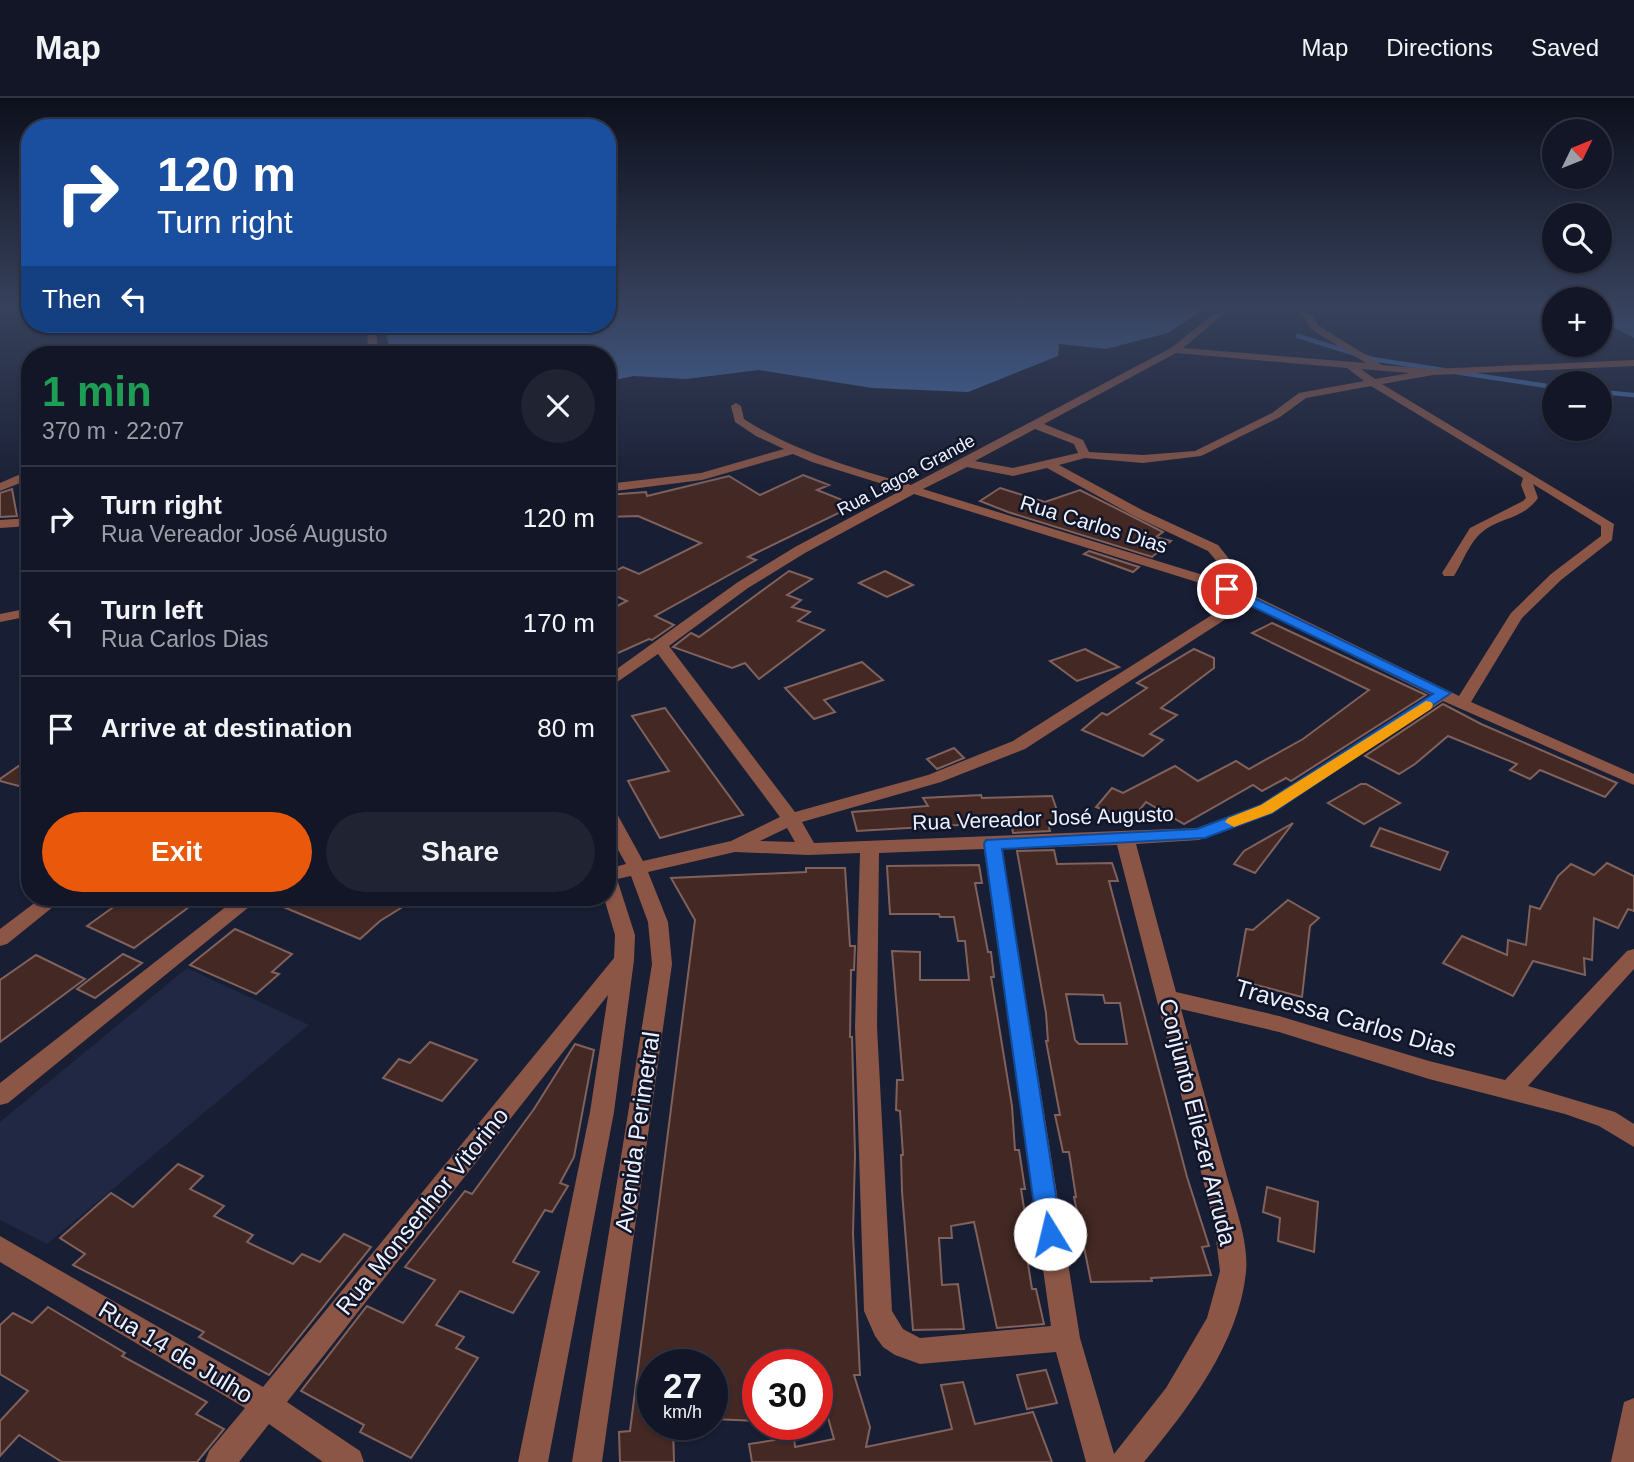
<!DOCTYPE html>
<meta charset="utf-8">
<style>
body{margin:0;font-family:Helvetica,sans-serif;background:#1f2332;color:#f1f3f6;height:100vh;display:flex;flex-direction:column;font-size:26px;white-space:nowrap}
*{box-sizing:border-box;margin:0}
p{font-size:23px;color:#9c9fa7}
.icon{flex:none;width:38px;height:38px;fill:none;stroke:currentColor;stroke-width:2;stroke-linecap:round;stroke-linejoin:round}
.map{position:relative;flex:1;overflow:hidden}
.side{position:absolute;left:21px;top:248px;width:595px;height:560px;display:flex;flex-direction:column;background:#121626;border-radius:28px;box-shadow:0 2px 5px #0004,0 0 0 2px #313543}
.side>*{flex:none}
.guide{position:absolute;left:21px;top:21px;width:595px;height:214px;border-radius:28px;box-shadow:0 2px 5px #0004,0 0 0 2px #313543;background:#1a4fa0;color:#fff;overflow:hidden}
.needle{width:46px;rotate:47deg}
.buttons{position:absolute;left:1542px;top:21px;display:grid;gap:14px}
.buttons a{display:grid;place-items:center;width:70px;height:70px;border-radius:50%;background:#121626;box-shadow:0 2px 5px #0004,0 0 0 2px #313543;font-size:35px}
.speed{position:absolute;left:637px;top:1251px;display:flex;gap:14px;font-size:35px;font-weight:700;text-align:center}
.speed>*{display:grid;place-content:center;width:91px;height:91px;border-radius:50%;background:#121626;box-shadow:0 2px 5px #0004,0 0 0 2px #313543;line-height:1}
.speed small{font-size:18px;font-weight:400}
.speed .limit{border:10px solid #d22;background:#fff;color:#111}
.pin{position:absolute;display:grid;place-items:center;width:60px;height:60px;color:#fff;margin:-30px;border:4px solid #fff;border-radius:50%;box-shadow:0 2px 7px #0007}
.me{position:absolute;width:77px;margin:-38px;rotate:351deg;stroke-linejoin:round;filter:drop-shadow(0 0 5px #0008)}
.turn{display:flex;align-items:center;gap:24px;height:147px;padding:0 21px;font-size:32px}
.turn .icon{width:91px;height:91px;stroke-width:2.5}
.turn b{display:block;font-size:49px;line-height:60px}
.then{display:flex;align-items:center;height:66px;padding:0 21px;background:#0003;gap:14px;font-size:26px}
.round{display:grid;place-items:center;flex:none;width:74px;height:74px;border-radius:37px;background:#1f2332}
.summary{display:flex;align-items:center;justify-content:space-between;height:119px;padding:0 21px}
h1{font-size:42px;font-weight:700;line-height:52px;color:#1e9e55}
.action{display:flex;gap:14px;margin-top:auto;padding:14px 21px}
.action a{flex:1;height:80px;border-radius:42px;background:#ea580c;color:#fff;font-size:28px;font-weight:700;line-height:80px;text-align:center}
.action a+a{background:#1f2332;color:#f1f3f6}
ul{padding:0;list-style:none}
li{display:flex;align-items:center;gap:21px;height:105px;padding:0 21px;border-top:2px solid #313543}
li div{flex:1}
li b{display:block;font-size:26px}
li em{font-style:normal}
header{display:flex;align-items:center;gap:42px;box-sizing:border-box;height:98px;padding:0 35px;background:#121626;border-bottom:2px solid #313543}
header strong{font-size:33px}
nav{display:flex;gap:38px;margin-inline-start:auto;font-size:24px}
.map>svg:first-child{display:block}
</style>
<header>
<strong>Map</strong>
<nav><a>Map</a><a>Directions</a><a>Saved</a></nav>
</header>
<div class="map">
<svg width="1634" height="1364" viewBox="0 0 1634 1364">
<rect width="100%" height="100%" fill="#181e33"/>
<!-- built -->
<path fill="#212843" d="M187,870L309,927L47,1146L0,1122V1024Z"/>
<!-- water -->
<g fill="#466fae">
<path d="M607,210H1205L1168,235L1106,251L1059,246L1058,258L968,294L872,290L759,272L686,281L633,278L607,284V257H391L384,226H607Z"/>
<path d="M1600,210H1634V240L1600,222Z"/>
</g>
<g fill="none" stroke-linecap="round" stroke-linejoin="round">
<!-- stream -->
<g stroke="#466fae" stroke-width="4.5">
<path d="M1298,238L1372,261L1443,272"/>
<path d="M1455,274L1554,289"/>
<path d="M1600,294L1634,297"/>
</g>
</g>
<!-- building -->
<g fill="#432824" stroke="#80615c" stroke-width="2" fill-rule="evenodd">
<path d="M803,377L829,387L817,392L855,407L748,459L756,462L655,518L674,527L652,542L649,541L607,560V513L627,503L607,494V477L623,469L639,476L701,445L638,418L607,419V397L646,394L647,398L729,378L760,397Z"/>
<path d="M1000,390L1045,404L1080,392L1163,434L1156,439L1171,443L1152,459L1008,414L980,403Z"/>
<path d="M12,391L17,418L0,419V395Z"/>
<path d="M1089,453L1139,469L1133,474L1084,456Z"/>
<path d="M789,473L812,481L787,497L801,502L792,509L810,514L798,523L824,532L759,581L745,565L732,570L673,549L691,535L699,539Z"/>
<path d="M885,473L913,487L887,499L859,485Z"/>
<path d="M1272,525L1426,597L1291,683L1286,680L1262,693L1253,687L1184,726L1146,704L1131,722L1096,709L1112,690L1123,695L1175,668L1198,683L1236,663L1249,671L1303,641L1369,592L1252,535Z"/>
<path d="M1085,551L1119,569L1077,583L1050,563Z"/>
<path d="M1194,551L1214,560V570L1161,610L1177,617L1150,636L1163,642L1143,658L1082,632L1102,615L1107,617L1147,590L1137,585Z"/>
<path d="M862,564L883,582L824,602L835,614L814,621L785,590Z"/>
<path d="M1443,606L1481,626L1617,685L1605,699L1540,672L1530,681L1510,672L1517,666L1448,638L1415,666L1399,676L1365,658Z"/>
<path d="M665,610L743,717L660,740L628,683L669,673L632,618Z"/>
<path d="M954,650L964,660L937,671L927,661Z"/>
<path d="M30,660V691L0,683V681Z"/>
<path d="M1361,686H1366L1400,705L1364,726L1328,705Z"/>
<path d="M981,697L982,700L1052,698L1061,724L1048,725L1050,733L1013,735L1011,724L857,733L852,714L928,708L923,700Z"/>
<path d="M1293,725L1255,775L1234,766L1244,753Z"/>
<path d="M1380,730L1448,754L1440,772L1371,748Z"/>
<path d="M1054,752L1057,766L1112,765L1118,783H1109L1187,1079L1209,1148L1202,1149L1211,1177L1151,1180L1152,1183L1091,1184L1074,1099H1076L1069,1054H1063L1055,1017H1060L1046,943H1048L1046,915L1017,753ZM1066,896L1103,897L1105,905H1120L1127,946H1079L1075,942Z"/>
<path d="M1607,765L1634,778V813L1628,811L1618,830L1594,820L1592,862L1584,860L1585,877L1533,863L1513,898L1443,865L1462,838L1507,857L1508,842L1526,847L1530,808L1540,811L1558,778L1571,766L1594,777Z"/>
<path d="M979,767L982,785H975L988,854H991L994,879H991L1012,1008L1015,1052H1019L1025,1091H1021L1028,1135H1023L1032,1191H1036L1044,1226L997,1230L974,1124L951,1128L952,1140H939L942,1187L958,1186L964,1231L913,1232L902,1093L901,1057H903L900,1013L896,1012L897,982H903L892,853L920,854V882H969L965,843H958L954,819H940L939,816H890L887,768Z"/>
<path d="M806,770H845L850,848H855L854,872H851L850,939H852L855,1057L853,1136L860,1277H854L870,1329L866,1349L952,1331L941,1287L963,1284L975,1326L1033,1314L1052,1364H752L749,1346L794,1339L795,1349L834,1341L817,1281V1267H758V1323L712,1321V1267H653V1330L673,1327L674,1364H620L619,1334L630,1333L695,822L671,780L806,774Z"/>
<path d="M126,800H201L134,850L87,828Z"/>
<path d="M262,800H417L380,823L360,841Z"/>
<path d="M1288,802L1319,820L1310,828L1302,899L1237,882L1246,831L1253,832Z"/>
<path d="M235,831L292,856L272,874L279,876L256,896L190,867Z"/>
<path d="M123,856L142,865L95,900L77,891Z"/>
<path d="M36,857L85,881L0,944V882Z"/>
<path d="M430,944L477,962L442,1003L383,980L399,961L410,965Z"/>
<path d="M575,946L594,952L574,1059L560,1085L568,1088L552,1114L545,1112L513,1164L539,1174L513,1215L460,1193L436,1227L464,1239L456,1250L478,1260L411,1360L360,1334L364,1327L301,1293L367,1208L403,1225L435,1182L405,1169L465,1093L472,1096L534,1011Z"/>
<path d="M178,1066L203,1078L190,1091L224,1108L214,1118L253,1137L247,1144L293,1166L302,1156L320,1164L344,1136L371,1149L269,1277L199,1239L204,1234L73,1167L85,1156L60,1140L111,1095L133,1109Z"/>
<path d="M1267,1089L1318,1104L1314,1154L1278,1143L1280,1120L1263,1114Z"/>
<path d="M48,1209L125,1255L122,1258L207,1304L196,1316L224,1331L197,1364H62L19,1337L0,1358V1323L28,1293L0,1276V1227L13,1215L32,1225Z"/>
<path d="M1046,1272L1057,1305L1027,1311L1017,1277Z"/>
</g>
<g fill="none" stroke-linecap="round" stroke-linejoin="round">
<!-- minor -->
<g fill="#8b5646" fill-rule="evenodd">
<path d="M1221,210H1231L1183,250L1366,265L1312,232L1303,218L1294,210H1304L1310,214L1319,228L1382,267L1433,271L1634,262V268L1433,277L1382,286L1614,426L1612,442L1561,482L1522,520L1471,604L1634,676V687L1443,603L1272,715L1199,742L1136,746L1176,894L1279,918L1429,963L1505,982L1627,853L1634,851V871L1528,988L1615,1014L1634,1026V1049L1599,1028L1565,1016L1429,981L1279,934L1181,911C1196,966 1211,1020 1226,1075C1234,1106 1249,1142 1246,1174C1239,1245 1188,1311 1144,1364H1086L1056,1254L920,1266L895,1257L883,1249L875,1238L864,1213L855,929L860,755L808,757L735,754L648,774L668,824L672,866L602,1364H572L652,866L648,824L631,778L617,781L635,837L634,862L614,1014L548,1364H518L590,1014L608,897L287,1304L360,1353L364,1364H323L269,1326L239,1364H205L209,1353L245,1310L0,1164V1138L263,1289L614,860L615,837L604,800H607V771L626,766L607,732V708L616,714L643,763L731,743L780,719L658,556L607,591V578L738,484L795,449L902,392L812,364L793,356L702,382L607,394V386L701,375L784,351L756,338L735,324L731,308L736,305L741,308L744,321C795,354 854,370 911,387L1171,250ZM1176,255L1347,270L1364,283L1299,295L1272,315L1195,353L1143,357L1089,354L1083,342L1044,326ZM1361,271L1410,275L1375,281ZM1371,288L1523,380L1521,387L1526,400L1523,403L1470,430L1442,475L1444,478H1454C1464,462 1470,442 1486,431C1504,419 1524,420 1538,400L1533,386L1601,428V438L1551,476L1511,515L1459,598L1253,497L1215,481L1234,467L1218,447L1142,412L1059,367L1085,360L1143,365L1201,358L1280,319L1306,300ZM1035,331L1074,346L1078,355L1013,370L975,363ZM967,369L1013,378L1047,370L1134,418L1208,453L1219,466L1203,477L923,391ZM914,396L1200,485L1237,501L1013,643L928,677L795,714L669,548L748,490L805,455ZM1249,506L1431,597L1260,707L1197,730L814,745L802,724L941,684L1025,651ZM787,730L795,744L760,743ZM1117,747L1214,1125L1220,1173L1207,1220L1166,1290L1114,1356L1080,1240L1002,751ZM984,751L1051,1228L920,1240L903,1231L892,1213L877,929L879,755Z"/>
<path d="M367,226H376L378,257H368Z"/>
<path d="M30,372V381L0,393V385Z"/>
<path d="M30,420V428L0,430V422Z"/>
<path d="M30,510V518L0,524V516Z"/>
<path d="M41,800H64L7,846L0,848V831Z"/>
<path d="M237,800H260L8,1005L0,1007V985Z"/>
<path d="M1634,1300V1364H1611L1624,1304Z"/>
</g>
</g>
<!-- sky -->
<linearGradient id="sky" x2="0" y2="1"><stop stop-color="#0d101c"/><stop offset="0.52" stop-color="#37415b"/><stop offset="1" stop-color="#37415b" stop-opacity="0"/></linearGradient>
<rect width="1634" height="401" fill="url(#sky)"/>
<!-- route -->
<path fill="#1a73e8" stroke="#114b97" stroke-width="2" d="M1227,487L1451,595L1272,715L1205,740L1002,751L1062,1136L1058,1143L1050,1146L1042,1143L1038,1136L984,746L986,742L1197,731L1261,707L1433,596L1222,494L1221,491Z"/>
<!-- slow -->
<path fill="#f59e0b" d="M1426,603L1431,604L1433,607L1431,611L1272,715L1234,729L1225,724L1228,720L1261,707Z"/>
<g text-anchor="middle" dominant-baseline="central" stroke-width="5" stroke-linejoin="round" paint-order="stroke">
<!-- far-street labels -->
<g font-size="18" fill="#edf1fd" stroke="#101529">
<text transform="translate(906 377) rotate(-28)">Rua Lagoa Grande</text>
</g>
<!-- street labels -->
<g font-size="21" fill="#edf1fd" stroke="#101529">
<text transform="translate(1094 426) rotate(17)">Rua Carlos Dias</text>
<text transform="translate(1043 720) rotate(-2)">Rua Vereador José Augusto</text>
</g>
<!-- near-street labels -->
<g font-size="24" fill="#edf1fd" stroke="#101529">
<text transform="translate(1346 920) rotate(16)">Travessa Carlos Dias</text>
<text transform="translate(1198 1024) rotate(76)">Conjunto Eliezer Arruda</text>
<text transform="translate(637 1034) rotate(-82)">Avenida Perimetral</text>
<text transform="translate(422 1113) rotate(-51)">Rua Monsenhor Vitorino</text>
<text transform="translate(176 1254) rotate(31)">Rua 14 de Julho</text>
</g>
</g>
</svg>
<div class="buttons">
<a><svg class="needle" viewBox="-14 -14 28 28"><path d="M0-13l5 13h-10z" fill="#e53935"/><path d="M0 13l5-13h-10z" fill="#9c9fa7"/></svg></a>
<a><svg class="icon" aria-label="search" viewBox="0 0 24 24"><circle cx="10" cy="10" r="6"/><path d="M15 15l6 6"/></svg></a>
<a>+</a>
<a>−</a>
</div>
<div class="speed"><div>27<small>km/h</small></div><div class="limit">30</div></div>
<div class="pin" style="left:1227px;top:491px;background:#d93025"><svg class="icon" aria-label="arrive" viewBox="0 0 24 24"><path d="M6 21V4h12l-3 4 3 4H6"/></svg></div>
<svg class="me" style="left:1050px;top:1136px" viewBox="-20 -20 40 40"><circle r="19" fill="#fff"/><path d="M0-13L10 11 0 6-10 11z" fill="#1a73e8"/></svg>
<div class="guide">
<div class="turn"><svg class="icon" aria-label="right" viewBox="0 0 24 24"><path d="M7 20v-9h11M14 6l5 5-5 5"/></svg><div><b>120 m</b>Turn right</div></div>
<div class="then">Then<svg class="icon" aria-label="left" viewBox="0 0 24 24"><path d="M17 20v-9H6M10 6l-5 5 5 5"/></svg></div>
</div>
<section class="side">
<div class="summary"><div><h1>1 min</h1><p>370 m · 22:07</p></div><a class="round"><svg class="icon" aria-label="close" viewBox="0 0 24 24"><path d="M6 6l12 12M18 6L6 18"/></svg></a></div>
<ul>
<li><svg class="icon" aria-label="right" viewBox="0 0 24 24"><path d="M7 20v-9h11M14 6l5 5-5 5"/></svg><div><b>Turn right</b><p>Rua Vereador José Augusto</p></div><em>120 m</em></li>
<li><svg class="icon" aria-label="left" viewBox="0 0 24 24"><path d="M17 20v-9H6M10 6l-5 5 5 5"/></svg><div><b>Turn left</b><p>Rua Carlos Dias</p></div><em>170 m</em></li>
<li><svg class="icon" aria-label="arrive" viewBox="0 0 24 24"><path d="M6 21V4h12l-3 4 3 4H6"/></svg><div><b>Arrive at destination</b></div><em>80 m</em></li>
</ul>
<div class="action"><a>Exit</a><a>Share</a></div>
</section>
</div>
